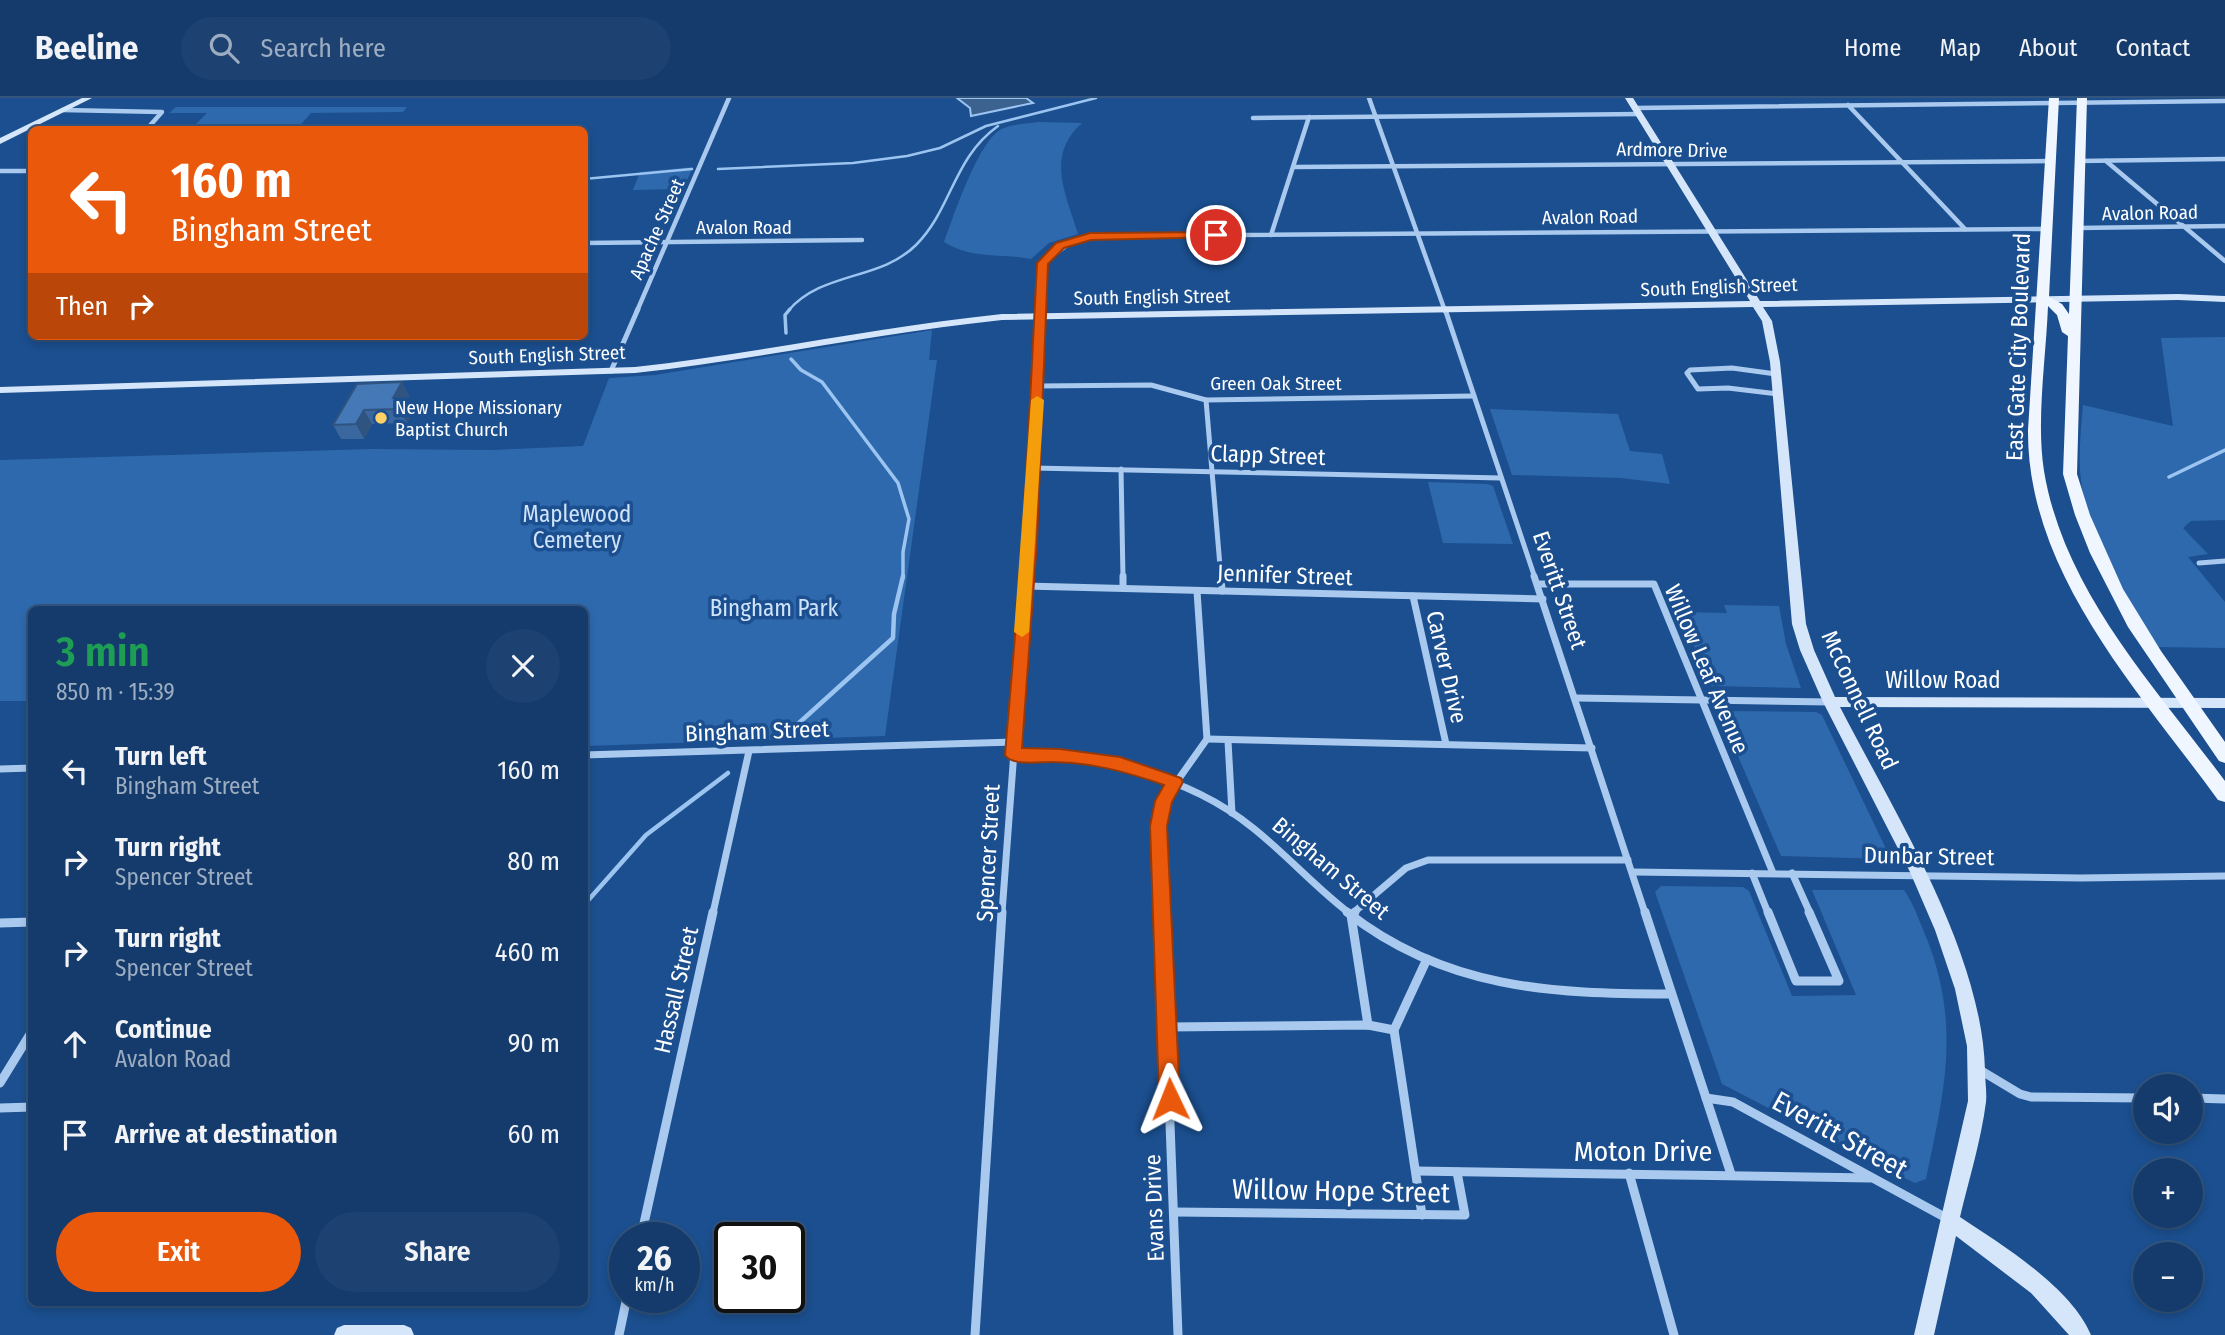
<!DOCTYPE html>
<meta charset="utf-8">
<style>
body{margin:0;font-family:"Fira Sans Condensed",sans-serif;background:#1d4271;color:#f1f3f6;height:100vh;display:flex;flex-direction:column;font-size:26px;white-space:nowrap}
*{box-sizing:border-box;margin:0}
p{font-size:23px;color:#9dadc1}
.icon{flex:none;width:38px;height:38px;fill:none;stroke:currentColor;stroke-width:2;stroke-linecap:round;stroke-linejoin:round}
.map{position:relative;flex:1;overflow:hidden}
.details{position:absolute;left:28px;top:508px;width:560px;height:700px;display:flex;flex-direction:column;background:#143b6b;border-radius:10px;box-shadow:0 4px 10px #0003,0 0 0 2px #33557e}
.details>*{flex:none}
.hud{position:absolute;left:28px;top:28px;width:560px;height:214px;border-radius:10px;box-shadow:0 4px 10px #0003,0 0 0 2px #33557e;background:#ea580c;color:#fff;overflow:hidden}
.controls{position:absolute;left:2133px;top:976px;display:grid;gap:14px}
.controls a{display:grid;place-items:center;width:70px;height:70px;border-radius:50%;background:#143b6b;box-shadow:0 4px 10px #0003,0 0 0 2px #33557e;font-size:35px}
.speed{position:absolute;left:609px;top:1124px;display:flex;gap:14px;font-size:35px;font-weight:700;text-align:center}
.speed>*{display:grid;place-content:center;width:91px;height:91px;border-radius:50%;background:#143b6b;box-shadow:0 4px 10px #0003,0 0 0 2px #33557e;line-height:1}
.speed small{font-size:18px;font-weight:400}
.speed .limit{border:4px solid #111;border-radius:10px;background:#fff;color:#111}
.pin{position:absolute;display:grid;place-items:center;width:60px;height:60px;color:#fff;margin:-30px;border:4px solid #fff;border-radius:50%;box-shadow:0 2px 7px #0007}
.me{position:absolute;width:77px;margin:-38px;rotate:358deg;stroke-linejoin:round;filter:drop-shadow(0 0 5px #0008)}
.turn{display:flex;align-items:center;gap:24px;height:147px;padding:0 28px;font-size:32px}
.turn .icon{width:91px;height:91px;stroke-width:2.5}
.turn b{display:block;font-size:49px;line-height:60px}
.then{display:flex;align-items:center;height:66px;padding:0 28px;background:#0003;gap:14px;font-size:26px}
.round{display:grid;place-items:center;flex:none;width:74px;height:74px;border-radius:37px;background:#1d4271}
.head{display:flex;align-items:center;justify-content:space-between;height:119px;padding:0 28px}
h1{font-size:42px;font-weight:600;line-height:52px;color:#1e9e55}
.button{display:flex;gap:14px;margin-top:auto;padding:14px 28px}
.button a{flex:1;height:80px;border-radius:42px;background:#ea580c;color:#fff;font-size:28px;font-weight:600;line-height:80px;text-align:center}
.button a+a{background:#1d4271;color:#f1f3f6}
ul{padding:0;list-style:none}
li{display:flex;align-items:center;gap:21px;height:91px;padding:0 28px}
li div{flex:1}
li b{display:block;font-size:26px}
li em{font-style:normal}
header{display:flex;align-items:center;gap:42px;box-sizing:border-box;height:98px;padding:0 35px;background:#143b6b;border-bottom:2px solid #33557e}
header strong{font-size:33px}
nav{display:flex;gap:38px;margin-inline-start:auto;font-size:24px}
.search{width:490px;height:63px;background:#1d4271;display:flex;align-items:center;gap:18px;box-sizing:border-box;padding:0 24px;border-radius:38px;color:#9dadc1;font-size:26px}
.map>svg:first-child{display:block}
</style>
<header>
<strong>Beeline</strong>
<div class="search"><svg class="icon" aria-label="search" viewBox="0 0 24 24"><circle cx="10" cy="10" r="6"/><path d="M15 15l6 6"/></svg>Search here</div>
<nav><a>Home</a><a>Map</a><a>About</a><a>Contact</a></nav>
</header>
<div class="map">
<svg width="2225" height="1237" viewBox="0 0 2225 1237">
<rect width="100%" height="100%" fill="#1b4f8f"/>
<!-- green -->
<g fill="#2e69ad">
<path d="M176,9H407L403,14L311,15L296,32L191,31L207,15H169Z"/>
<path d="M1038,24L1082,25C1045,58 1066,96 1078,136L1049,145L1031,161C1000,155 973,162 944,144C954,116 975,54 996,35C1005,26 1026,26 1038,24Z"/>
<path d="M693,69L683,91L633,92L640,74Z"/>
<path d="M932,232L929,262H937L885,638L585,648L584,511H32L31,603H0V362L371,351L493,352L583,348L609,280L655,277Z"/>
<path d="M2225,239V422L2191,423L2183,430L2208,456L2188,459L2225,504V550L2156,549C2124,500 2084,432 2080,372C2079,351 2081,329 2083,307L2173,328L2161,240Z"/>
<path d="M1490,311L1618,316L1630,353L1662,356L1670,386L1621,380L1512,377Z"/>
<path d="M1428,384L1488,386L1493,388L1513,446L1443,445Z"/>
<path d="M1724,507L1779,508L1786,546L1801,590L1711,588L1680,514L1727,515Z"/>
<path d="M1722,613L1816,614L1822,617L1889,757L1886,761L1781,758L1719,614Z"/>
<path d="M1661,788L1743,789L1749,793L1792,898L1856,897L1812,792H1904C1914,806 1920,825 1927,841C1961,929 1944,994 1926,1081L1915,1085L1896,1076L1722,986L1655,794Z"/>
</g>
<!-- water -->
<path fill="#3c6290" stroke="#9cc4f0" stroke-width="2" d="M957,0H1026L1033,5L971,18L970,10Z"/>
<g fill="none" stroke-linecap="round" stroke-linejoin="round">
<!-- stream-far2 -->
<g stroke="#9cc4f0" stroke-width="2.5">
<path d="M718,71L853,65L907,58L940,50L986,28L1096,0"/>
<path d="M584,81L692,71"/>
<path d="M788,213C822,173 880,183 916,147C952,111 953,60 998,28"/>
</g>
<!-- stream-far1 -->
<g stroke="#9cc4f0" stroke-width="3.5">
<path d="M786,235L785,217L790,211"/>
<path d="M791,261L801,272L822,284L898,385L909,421L903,454V480"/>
<path d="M2169,379L2225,352"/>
</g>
<!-- stream -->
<g stroke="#9cc4f0" stroke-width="4.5">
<path d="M789,634L893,540L894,516L903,478"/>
<path d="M584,807L646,737L728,675"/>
</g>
<!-- street-far3 -->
<g stroke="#a9c9ee" stroke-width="4.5">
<path d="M1369,0L1445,213"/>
<path d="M1848,7L1965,131"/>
<path d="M1635,10L2225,3"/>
<path d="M63,12L162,14L146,32"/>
<path d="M1253,20L1640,16"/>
<path d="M2079,63L2225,61"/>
<path d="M2106,63L2225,163"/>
<path d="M1294,69L2050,63"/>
<path d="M0,73H32"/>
<path d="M2077,130L2225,128"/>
<path d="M1271,137L1309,19"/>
<path d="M584,145L862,142"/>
<path d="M637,213L729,0"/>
<path d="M1041,213L1043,165L1071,144L1102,138L2047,131"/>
</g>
<!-- street-far2 -->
<g stroke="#a9c9ee" stroke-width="5">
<path d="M1445,211L1535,480"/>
<path d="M611,273L638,211"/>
<path d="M1776,276L1732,270L1690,272L1687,275L1698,291L1728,290L1778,296"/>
<path d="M1038,288L1151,287L1206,302L1474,298"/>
<path d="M1206,302L1221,480"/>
<path d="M1033,370L1501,380"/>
<path d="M1121,371L1123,480"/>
<path d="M2199,465L2225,463"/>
<path d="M1027,480L1041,211"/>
</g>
<!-- street-far1 -->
<g stroke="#a9c9ee" stroke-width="7">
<path d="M1123,478V490"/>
<path d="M1221,478L1222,493"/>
<path d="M1534,478L1645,815"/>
<path d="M1538,486H1654L1773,775"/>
<path d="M1025,488L1543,501"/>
<path d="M1413,498L1446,646"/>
<path d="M1576,600L1830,604"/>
<path d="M1207,641L1592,650"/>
<path d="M1228,643L1232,715"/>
<path d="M584,657L1014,644"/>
<path d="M1013,657C1099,660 1184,674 1253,730C1287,757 1315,789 1349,815"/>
<path d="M0,671L32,670"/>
<path d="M1633,774L2081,780L2225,778"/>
<path d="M1752,775L1768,815"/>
<path d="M1792,775L1810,815"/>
<path d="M713,815L749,653"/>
<path d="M1002,815L1027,478"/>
<path d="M1162,815L1159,728L1163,703L1207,641L1197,493"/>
<path d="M1353,815L1406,770L1428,762H1628"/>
</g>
<!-- street -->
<g stroke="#a9c9ee" stroke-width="9">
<path d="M1162,814L1178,1237"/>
<path d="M1347,814C1445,891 1552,896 1671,896"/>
<path d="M1355,814L1351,817L1368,927"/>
<path d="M1645,814L1731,1076"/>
<path d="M1768,814L1796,883H1839L1809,814"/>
<path d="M0,825L32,824"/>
<path d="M1167,929L1368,927L1394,932"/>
<path d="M1980,972L2020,996L2031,999L2146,1000"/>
<path d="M0,985L32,933"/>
<path d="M1706,1000L1733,1004L1950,1122"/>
<path d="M2191,1000L2225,1001"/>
<path d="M0,1010L32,1009"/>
<path d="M1416,1073L1870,1080"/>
<path d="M1629,1075L1674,1237"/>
<path d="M1174,1114L1465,1117L1457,1074"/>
<path d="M1422,1117L1394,932L1427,861"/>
<path d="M641,1139L713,814"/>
<path d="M619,1237L627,1199"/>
<path d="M975,1237L1002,814"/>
</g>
<!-- secondary -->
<g fill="#d6e6fa" fill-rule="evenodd">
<path d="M82,0H92L0,46V40Z"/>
<path d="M1625,0H1633L1760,203L2178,196L2225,198V204L2178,202L1763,209L1772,223L1780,264L1806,526L1814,552L1835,599L2225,600V610L1840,609C1894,714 1982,853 1985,972C1985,983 1987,994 1986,1004C1981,1043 1969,1081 1960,1119C2002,1147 2071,1189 2091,1237H2069L2031,1195L1956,1138L1934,1237H1914L1968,1003L1967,948L1955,891L1935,832L1910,774L1823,604L1800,552L1792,526L1770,264L1762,223L1753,209L1002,222C879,235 758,261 635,275L0,295V289L635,269C758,255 879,229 1002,216L1750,203Z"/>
<path d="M344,1227H404L411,1230L414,1237H334L337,1230Z"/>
</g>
<!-- primary -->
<path fill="#f0f6ff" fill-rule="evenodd" d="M2049,0H2059L2049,199L2062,206L2069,216L2077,0H2087L2077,376L2090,417L2123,491L2161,553L2225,644V665L2219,663L2128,529L2090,455L2075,417L2063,376L2068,238L2062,234L2057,217L2048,208C2046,260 2036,322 2044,373C2064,493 2155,589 2225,683V704L2218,702C2139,593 2027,475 2028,332Z"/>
</g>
<!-- wall -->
<path fill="#3a679d" d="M402,284L409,298L407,303L413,314L407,325L372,326L364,341H341L333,327Z"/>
<!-- shaded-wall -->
<g fill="#305480">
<path d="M402,284L409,298L407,303L413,314L407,325L393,300Z"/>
<path d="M364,312L372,326L364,341L356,326Z"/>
</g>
<!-- building -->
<path fill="#4478b7" stroke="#305480" stroke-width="2" d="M402,284L393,300H405L399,311L364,312L356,326L333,327L357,286Z"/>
<!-- route -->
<path fill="#ea580c" stroke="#983908" stroke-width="2" d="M1216,134L1220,135V139L1091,142L1064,150L1048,166L1037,442L1022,650L1060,651L1120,659L1181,680L1183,684L1172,704L1167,728L1180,1001L1177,1008L1170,1011L1162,1008L1159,1001L1150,728L1155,703L1164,687C1127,674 1091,664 1051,664C1039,664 1012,668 1005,657L1023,442L1037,165L1056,145L1090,135Z"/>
<!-- slow -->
<path fill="#f59e0b" d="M1037,298L1044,302L1029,534L1022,539L1014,534L1031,302Z"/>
<!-- markers -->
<circle fill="#ffd166" stroke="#1b4f8f" stroke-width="2.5" cx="381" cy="320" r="7"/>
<g text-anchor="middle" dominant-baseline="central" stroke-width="7" stroke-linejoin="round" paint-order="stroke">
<!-- far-street labels -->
<g font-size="19" fill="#fff" stroke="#1b4f8f">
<text transform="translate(1672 52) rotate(1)">Ardmore Drive</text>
<text transform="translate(2150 115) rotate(-1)">Avalon Road</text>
<text transform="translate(1590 119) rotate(-1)">Avalon Road</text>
<text x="744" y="129">Avalon Road</text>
<text transform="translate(657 131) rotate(-66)">Apache Street</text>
<text transform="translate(1719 189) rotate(-2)">South English Street</text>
<text transform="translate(1152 199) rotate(-1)">South English Street</text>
<text transform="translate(547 257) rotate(-2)">South English Street</text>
<text x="1276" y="285">Green Oak Street</text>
</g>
<!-- far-poi labels -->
<g font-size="19" fill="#fff" stroke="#1b4f8f" text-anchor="start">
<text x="395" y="309">New Hope Missionary<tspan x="395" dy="22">Baptist Church</tspan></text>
</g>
<!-- street labels -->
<g font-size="23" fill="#fff" stroke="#1b4f8f">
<text transform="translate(2018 249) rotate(-88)">East Gate City Boulevard</text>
<text transform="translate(1268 357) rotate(2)">Clapp Street</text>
<text transform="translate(1285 477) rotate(2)">Jennifer Street</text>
<text transform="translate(1560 492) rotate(71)">Everitt Street</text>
<text transform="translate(1447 569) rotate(77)">Carver Drive</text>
<text transform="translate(1707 571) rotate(67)">Willow Leaf Avenue</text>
<text x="1943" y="582">Willow Road</text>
<text transform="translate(1860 602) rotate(65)">McConnell Road</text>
<text transform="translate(757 633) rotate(-2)">Bingham Street</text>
<text transform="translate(988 755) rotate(-87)">Spencer Street</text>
<text transform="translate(1929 758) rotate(1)">Dunbar Street</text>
<text transform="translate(1331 770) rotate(40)">Bingham Street</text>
<text transform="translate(676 892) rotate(-77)">Hassall Street</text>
<text transform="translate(1154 1110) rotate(-92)">Evans Drive</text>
</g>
<!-- park labels -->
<g font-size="23" fill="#cfe3fa" stroke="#1b4f8f">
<text x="577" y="416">Maplewood<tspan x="577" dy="26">Cemetery</tspan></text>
<text x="774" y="510">Bingham Park</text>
</g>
<!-- near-street labels -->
<g font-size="28" fill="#fff" stroke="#1b4f8f">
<text transform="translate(1840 1037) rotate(29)">Everitt Street</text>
<text x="1643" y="1053">Moton Drive</text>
<text transform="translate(1341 1093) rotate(1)">Willow Hope Street</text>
</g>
</g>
</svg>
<div class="controls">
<a><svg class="icon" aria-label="sound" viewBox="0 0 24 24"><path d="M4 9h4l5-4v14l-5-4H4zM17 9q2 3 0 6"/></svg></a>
<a>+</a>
<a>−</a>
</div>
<div class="speed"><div>26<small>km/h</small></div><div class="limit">30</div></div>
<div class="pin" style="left:1216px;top:137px;background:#d93025"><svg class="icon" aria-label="arrive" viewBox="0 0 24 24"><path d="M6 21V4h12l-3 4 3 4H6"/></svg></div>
<svg class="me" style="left:1170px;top:1001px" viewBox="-20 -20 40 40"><path d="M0-17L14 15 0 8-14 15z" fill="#ea580c" stroke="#fff" stroke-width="4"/></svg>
<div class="hud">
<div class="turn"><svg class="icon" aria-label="left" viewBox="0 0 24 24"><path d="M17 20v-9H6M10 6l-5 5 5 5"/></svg><div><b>160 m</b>Bingham Street</div></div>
<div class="then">Then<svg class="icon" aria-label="right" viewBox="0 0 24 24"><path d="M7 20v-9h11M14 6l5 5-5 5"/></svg></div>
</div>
<section class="details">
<div class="head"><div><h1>3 min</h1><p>850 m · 15:39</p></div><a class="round"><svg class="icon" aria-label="close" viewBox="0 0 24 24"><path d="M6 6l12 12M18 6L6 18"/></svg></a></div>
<ul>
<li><svg class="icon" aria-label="left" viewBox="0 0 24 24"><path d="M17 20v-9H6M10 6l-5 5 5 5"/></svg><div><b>Turn left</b><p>Bingham Street</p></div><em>160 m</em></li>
<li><svg class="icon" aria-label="right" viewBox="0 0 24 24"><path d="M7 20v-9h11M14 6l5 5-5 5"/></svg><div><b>Turn right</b><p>Spencer Street</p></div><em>80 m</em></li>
<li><svg class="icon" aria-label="right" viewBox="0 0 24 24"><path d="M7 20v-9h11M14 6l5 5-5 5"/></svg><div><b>Turn right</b><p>Spencer Street</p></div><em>460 m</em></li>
<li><svg class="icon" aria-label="ahead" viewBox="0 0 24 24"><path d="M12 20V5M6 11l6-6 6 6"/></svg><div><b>Continue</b><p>Avalon Road</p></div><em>90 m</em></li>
<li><svg class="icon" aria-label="arrive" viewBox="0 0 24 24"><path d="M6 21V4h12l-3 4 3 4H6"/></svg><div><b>Arrive at destination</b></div><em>60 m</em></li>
</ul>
<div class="button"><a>Exit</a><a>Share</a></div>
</section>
</div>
